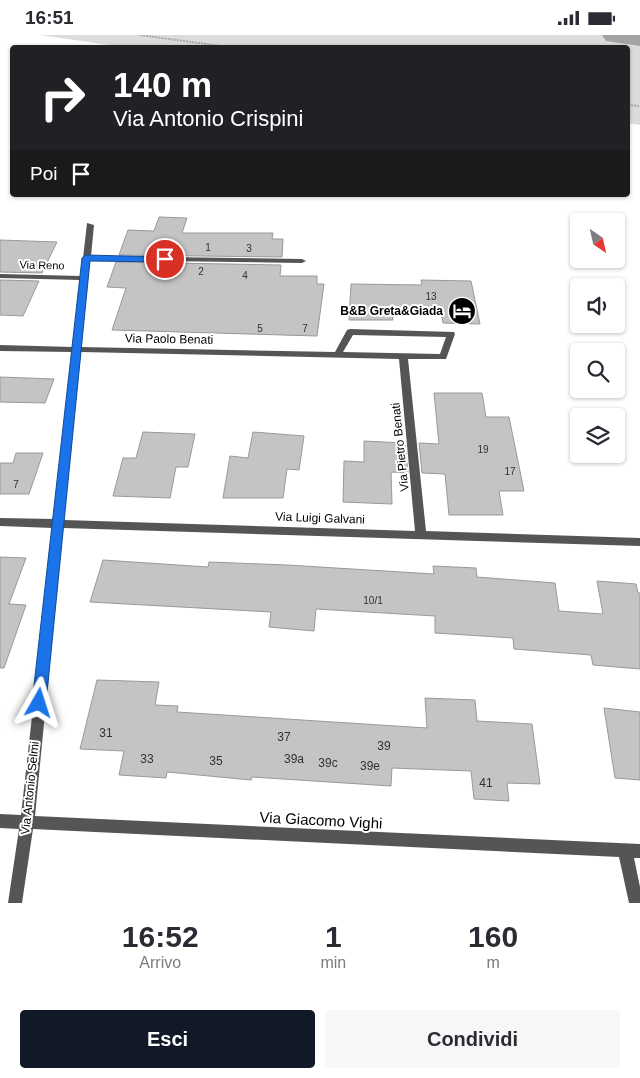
<!DOCTYPE html>
<html lang="it">
<style>
body{margin:0;font-family:Arial,sans-serif;background:#f7f7f7;color:#2b2b33;height:100vh;display:flex;flex-direction:column;font-size:19px;white-space:nowrap}
*{box-sizing:border-box;margin:0}
p{font-size:16px;color:#7c7c81}
.icon{flex:none;width:28px;height:28px;fill:none;stroke:currentColor;stroke-width:2;stroke-linecap:round;stroke-linejoin:round}
.map{position:relative;height:868px;overflow:hidden}
.panel{display:flex;flex-direction:column;background:#fff;flex:1}
.panel>*{flex:none}
.banner{position:absolute;left:10px;top:10px;width:620px;height:152px;border-radius:5px;box-shadow:0 1px 4px #0004;background:#202124;color:#fff;overflow:hidden}
.needle{width:32px;rotate:146deg}
.fabs{position:absolute;left:570px;top:178px;display:grid;gap:10px}
.fabs a{display:grid;place-items:center;width:55px;height:55px;border-radius:5px;background:#fff;box-shadow:0 1px 4px #0004;font-size:25px}
.pin{position:absolute;display:grid;place-items:center;width:42px;height:42px;color:#fff;margin:-21px;border:2px solid #fff;border-radius:50%;box-shadow:0 1px 5px #0007}
.me{position:absolute;width:55px;margin:-28px;rotate:6deg;stroke-linejoin:round;filter:drop-shadow(0 0 4px #0008)}
.turn{display:flex;align-items:center;gap:18px;height:105px;padding:0 20px;font-size:22px}
.turn .icon{width:65px;height:65px;stroke-width:2.5}
.turn b{display:block;font-size:35px;line-height:42px}
.then{display:flex;align-items:center;height:48px;padding:0 20px;background:#0003;gap:10px;font-size:19px}
.eta{display:flex;justify-content:space-evenly;align-items:center;height:85px;text-align:center}
.eta b{font-size:30px;font-weight:700;line-height:35px}
.button{display:flex;gap:10px;margin-top:auto;padding:10px 20px}
.button a{flex:1;height:58px;border-radius:5px;background:#111827;color:#fff;font-size:20px;font-weight:700;line-height:58px;text-align:center}
.button a+a{background:#f7f7f7;color:#2b2b33}
.status{display:flex;justify-content:space-between;align-items:center;height:35px;padding:0 25px;background:#fff;direction:ltr}
.status svg{height:14px;fill:currentColor}
.map>svg:first-child{display:block}
</style>
<div class="status"><b>16:51</b><svg viewBox="0 0 49 12"><path d="M0 12V9h3v3zM5 12V6h3v6zM10 12V3h3v9zM15 12V0h3v12zM26 1h20v11H26zM47 4h2v5h-2z"/></svg></div>
<div class="map">
<svg width="640" height="868" viewBox="0 0 640 868">
<rect width="100%" height="100%" fill="#fff"/>
<!-- green -->
<path fill="#dcdcdc" d="M40,0H640V90L628,88V12H123Z"/>
<g fill="none" stroke-linecap="round" stroke-linejoin="round">
<!-- river -->
<path fill="#a3a3a3" fill-rule="evenodd" d="M602,0H640V11L606,6Z"/>
</g>
<!-- building -->
<g fill="#c4c4c4" stroke="#999">
<path d="M159,182L187,183L182,198H273L272,204H283L282,222L119,220L128,195L154,196Z"/>
<path d="M0,205L57,207L42,238L0,237Z"/>
<path d="M116,227L281,230L280,241H317V249H324L317,301L112,295L126,253L107,252Z"/>
<path d="M0,245L39,246L23,281L0,280Z"/>
<path d="M421,245L471,246L480,289L443,288L441,277H392L393,285H349L351,249L422,250Z"/>
<path d="M0,342L54,344L45,368L0,367Z"/>
<path d="M434,358H482L486,382H509L524,456H499L503,480H449L445,439L422,438L419,408L439,409Z"/>
<path d="M143,397L195,399L188,432H176L170,463L113,461L123,423H136Z"/>
<path d="M253,397L304,401L299,435L287,434L283,463H223L230,421L248,423Z"/>
<path d="M364,406L405,408L408,438L391,437L392,469L343,467L344,426L364,427Z"/>
<path d="M16,418H43L29,459H0V428H13Z"/>
<path d="M0,522L26,523L9,569L26,570L4,633H0Z"/>
<path d="M103,525L208,532L209,527L287,530L434,539L433,531L476,533L477,542L555,548L559,576L603,579L597,546L636,549L638,558H640V634L593,630L591,620L514,614L513,603L435,598V581L316,574L314,596L269,592L271,577L90,567Z"/>
<path d="M97,645L159,647L155,670L178,671L177,677L427,693L425,663L475,665L477,686L532,689L540,749L507,748L509,766L474,764L471,736L392,733L391,751L252,742L251,745L167,737L166,743L119,740L124,716L80,714Z"/>
<path d="M604,673L640,677V745L615,743Z"/>
</g>
<g fill="none" stroke-linecap="round" stroke-linejoin="round">
<!-- path -->
<g stroke="#777" stroke-width="2" stroke-dasharray="0.5 1" stroke-linecap="butt">
<path d="M140,0L228,12"/>
<path d="M628,70L640,71"/>
</g>
<!-- minor -->
<path fill="#555" fill-rule="evenodd" d="M87,188L94,190L91,221L302,224L306,226L302,228L90,225L81,312L335,317L347,295L350,294L454,297L455,299L446,324H408L426,496L640,503V511L63,493L35,781L640,809V823H634L640,852V868H629L619,822L33,794L22,868H8L19,794L0,793V779L21,780L53,493L0,491V483L54,484L72,317L0,316V310L73,312L80,245L0,243V239L81,241ZM353,300L446,302L440,319L343,317ZM81,317L399,324L415,496L64,485Z"/>
</g>
<!-- route -->
<path fill="#1a73e8" stroke="#114b97" d="M86,220L165,222L169,224L165,227L90,226L46,668L44,673L39,675L34,673L32,668L82,223Z"/>
<!-- icons -->
<defs>
<g id="hotel-disc" transform="scale(1.4375)"><circle r="9.5" fill="#000" stroke="#fff"/><path d="M-6-4.5h1.5V1H6V5H4.5V3h-9V5H-6ZM-4 0a1.8 1.8 0 1 1 3.6 0ZM.5 0V-2.5h3Q6-2.5 6 0Z" fill="#fff"/></g>
</defs>
<g fill-rule="evenodd">
<use href="#hotel-disc" x="462" y="276"/>
</g>
<g text-anchor="middle" dominant-baseline="central" stroke-width="4" stroke-linejoin="round" paint-order="stroke">
<!-- number labels -->
<g font-size="10" fill="#313131">
<text x="208" y="212">1</text>
<text x="249" y="213">3</text>
<text x="201" y="236">2</text>
<text x="245" y="240">4</text>
<text x="431" y="261">13</text>
<text x="260" y="293">5</text>
<text x="305" y="293">7</text>
<text x="483" y="414">19</text>
<text x="510" y="436">17</text>
<text x="16" y="449">7</text>
<text x="373" y="565">10/1</text>
</g>
<!-- far-street labels -->
<g font-size="11" fill="#000" stroke="#fff">
<text transform="translate(42 230) rotate(1)">Via Reno</text>
</g>
<!-- poi labels -->
<g font-size="12" font-weight="bold" fill="#000" stroke="#fff" text-anchor="end">
<text x="443" y="276">B&amp;B Greta&amp;Giada</text>
</g>
<!-- street labels -->
<g font-size="12" fill="#000" stroke="#fff">
<text transform="translate(169 304) rotate(1)">Via Paolo Benati</text>
<text transform="translate(400 412) rotate(-96)">Via Pietro Benati</text>
<text transform="translate(320 483) rotate(2)">Via Luigi Galvani</text>
<text transform="translate(30 753) rotate(-84)">Via Antonio Selmi</text>
</g>
<!-- near-number labels -->
<g font-size="12" fill="#313131">
<text x="106" y="698">31</text>
<text x="284" y="702">37</text>
<text x="384" y="711">39</text>
<text x="147" y="724">33</text>
<text x="294" y="724">39a</text>
<text x="216" y="726">35</text>
<text x="328" y="728">39c</text>
<text x="370" y="731">39e</text>
<text x="486" y="748">41</text>
</g>
<!-- near-street labels -->
<g font-size="15" fill="#000" stroke="#fff">
<text transform="translate(321 785) rotate(3)">Via Giacomo Vighi</text>
</g>
</g>
</svg>
<div class="fabs">
<a><svg class="needle" viewBox="-14 -14 28 28"><path d="M0-13l5 13h-10z" fill="#e53935"/><path d="M0 13l5-13h-10z" fill="#7c7c81"/></svg></a>
<a><svg class="icon" aria-label="sound" viewBox="0 0 24 24"><path d="M4 9h4l5-4v14l-5-4H4zM17 9q2 3 0 6"/></svg></a>
<a><svg class="icon" aria-label="search" viewBox="0 0 24 24"><circle cx="10" cy="10" r="6"/><path d="M15 15l6 6"/></svg></a>
<a><svg class="icon" aria-label="layers" viewBox="0 0 24 24"><path d="M12 4l9 5-9 5-9-5zM3 14l9 5 9-5"/></svg></a>
</div>
<div class="pin" style="left:165px;top:224px;background:#d93025"><svg class="icon" aria-label="arrive" viewBox="0 0 24 24"><path d="M6 21V4h12l-3 4 3 4H6"/></svg></div>
<svg class="me" style="left:39px;top:668px" viewBox="-20 -20 40 40"><path d="M0-17L14 15 0 8-14 15z" fill="#1a73e8" stroke="#fff" stroke-width="4"/></svg>
<div class="banner">
<div class="turn"><svg class="icon" aria-label="right" viewBox="0 0 24 24"><path d="M7 20v-9h11M14 6l5 5-5 5"/></svg><div><b>140 m</b>Via Antonio Crispini</div></div>
<div class="then">Poi<svg class="icon" aria-label="arrive" viewBox="0 0 24 24"><path d="M6 21V4h12l-3 4 3 4H6"/></svg></div>
</div>
</div>
<section class="panel">
<div class="eta">
<div><b>16:52</b><p>Arrivo</p></div>
<div><b>1</b><p>min</p></div>
<div><b>160</b><p>m</p></div>
</div>
<div class="button"><a>Esci</a><a>Condividi</a></div>
</section>
